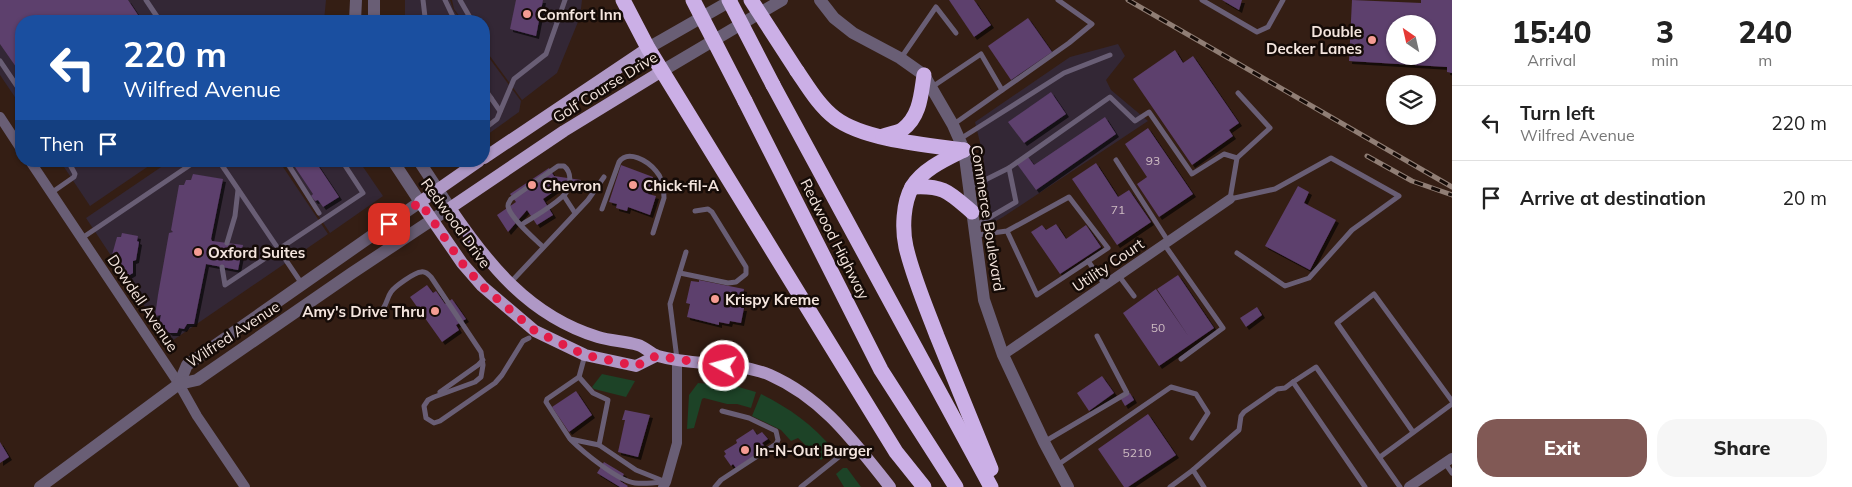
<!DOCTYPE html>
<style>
body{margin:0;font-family:Mulish,sans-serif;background:#f6f6f6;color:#222;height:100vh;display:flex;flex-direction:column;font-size:19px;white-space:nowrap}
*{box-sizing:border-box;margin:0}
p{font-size:16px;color:#767676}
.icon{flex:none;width:28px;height:28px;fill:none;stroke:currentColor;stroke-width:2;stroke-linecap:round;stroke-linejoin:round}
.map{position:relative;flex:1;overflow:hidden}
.panel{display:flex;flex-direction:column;background:#fff;width:400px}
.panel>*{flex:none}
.top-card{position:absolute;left:15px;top:15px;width:475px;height:152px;border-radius:20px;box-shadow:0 1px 4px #0004;background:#1a4fa0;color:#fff;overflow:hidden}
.needle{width:32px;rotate:326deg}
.tools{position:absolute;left:1386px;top:15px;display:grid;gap:10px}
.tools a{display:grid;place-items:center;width:50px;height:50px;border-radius:50%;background:#fff;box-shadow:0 1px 4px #0004;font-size:25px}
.pin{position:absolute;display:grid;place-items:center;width:42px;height:42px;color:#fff;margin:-21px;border-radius:10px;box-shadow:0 2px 8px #0006}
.me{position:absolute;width:55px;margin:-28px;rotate:277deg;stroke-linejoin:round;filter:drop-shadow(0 0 4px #0008)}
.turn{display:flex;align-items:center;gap:18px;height:105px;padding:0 25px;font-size:22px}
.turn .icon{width:65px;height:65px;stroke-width:2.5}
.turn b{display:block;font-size:35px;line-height:42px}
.then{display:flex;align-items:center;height:48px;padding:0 25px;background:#0003;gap:10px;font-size:19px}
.eta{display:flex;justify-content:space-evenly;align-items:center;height:85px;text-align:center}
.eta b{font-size:30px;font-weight:800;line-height:35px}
.primary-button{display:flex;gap:10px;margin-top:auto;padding:10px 25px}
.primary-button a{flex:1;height:58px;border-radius:20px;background:#815955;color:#fff;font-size:20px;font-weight:800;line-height:58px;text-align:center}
.primary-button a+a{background:#f6f6f6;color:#222}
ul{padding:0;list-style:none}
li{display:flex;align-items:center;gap:15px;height:75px;padding:0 25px;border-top:1px solid #e0e0e0}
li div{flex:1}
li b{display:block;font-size:19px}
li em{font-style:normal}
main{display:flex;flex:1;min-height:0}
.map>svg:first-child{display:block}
</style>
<main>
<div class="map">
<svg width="1452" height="487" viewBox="0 0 1452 487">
<defs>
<filter id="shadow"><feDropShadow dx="3" dy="3" stdDeviation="0" flood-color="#0009"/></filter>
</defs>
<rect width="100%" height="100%" fill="#341e14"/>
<!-- commercial -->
<g fill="#332735">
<path d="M0,0H326L324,21H21V106L0,75Z"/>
<path d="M405,0H450L453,9L461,21H405Z"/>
<path d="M452,0H582L580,17L557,73L522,100L484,48V21H463L454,9Z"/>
<path d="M1118,44L1125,56L1106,80L1111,90L1148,121L1003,217L989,225L983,155L975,122L1070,57Z"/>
<path d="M484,51L521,101L519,112L484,137Z"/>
<path d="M60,161H156L90,206Z"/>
<path d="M170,161H279L328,234L169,343L86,218Z"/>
<path d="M282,161H359L383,196L330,233Z"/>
</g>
<!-- green -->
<g fill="#1d4327">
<path d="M602,374L635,381L626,397L594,389L592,387Z"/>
<path d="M698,383L735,386L756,392L751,408L737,404H727L704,398L702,399L694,428L687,429L689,395Z"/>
<path d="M761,394C789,408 812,424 833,449L821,460L798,438L791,441L781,430L752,416Z"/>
<path d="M843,468H847L861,487H844L836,474Z"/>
</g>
<!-- building -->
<g fill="#5d3f6d" fill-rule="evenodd" filter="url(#shadow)">
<path d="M0,0H128L142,21H21V74L0,44Z"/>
<path d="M516,0H543L536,36L510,29Z"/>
<path d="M949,0H974L991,25L974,37Z"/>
<path d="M1222,0H1242L1239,10Z"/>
<path d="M1352,0L1421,3V0H1452V73L1447,72V67L1349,61ZM1395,24H1428V56H1395Z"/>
<path d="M1028,18L1052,52L1011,80L988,46Z"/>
<path d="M1175,50L1183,63L1193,56L1239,123L1229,130L1233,136L1192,165L1133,79Z"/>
<path d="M1051,92L1066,114L1024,143L1008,122Z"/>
<path d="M1105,117L1116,134L1036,190L1017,164L1028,157L1034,165Z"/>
<path d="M1148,128L1193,194L1159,217L1137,184L1147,177L1125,144Z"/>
<path d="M291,161H315L339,197L323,207L318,200L315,201L311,196L313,194Z"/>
<path d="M1096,163L1118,197L1129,190L1151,222L1117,245L1072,179Z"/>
<path d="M621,165L653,177L648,194L656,196L650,215L628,207L627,211L616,208L617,204L609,202Z"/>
<path d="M549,168L554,176L581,180L579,191L560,187L543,199L553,215L537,225L527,210L508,232L497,215L516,202L510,194Z"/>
<path d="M193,174L223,179L211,239L212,241L243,245L238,270L206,264L194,324H187L184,329L179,328L177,333H170L165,330V325L159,324L161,315L155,316L158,295L169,233L173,232L171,230L179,185H184L186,180H191Z"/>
<path d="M1298,186L1309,192L1304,203L1336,220L1310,270L1265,246Z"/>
<path d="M1056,224L1066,239L1086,225L1101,247L1060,274L1031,232L1042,225L1046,230Z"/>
<path d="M122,233L138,236L137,241L139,242L136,260L133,261V273L128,276L118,260V257L112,255L117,237H121Z"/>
<path d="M1178,275L1214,328L1159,366L1123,313L1156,289L1189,337L1157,289Z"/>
<path d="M699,280L744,289L741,308H744L741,323L730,321L729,324L719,322V325L687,317L690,304L686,303L691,281L699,282Z"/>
<path d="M427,285L433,293L436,291L445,304L452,299L466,319L456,325L459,330L442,342L410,297Z"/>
<path d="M1257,307L1262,315L1246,327L1240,318Z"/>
<path d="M1102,376L1114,393L1089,411L1077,393Z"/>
<path d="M576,391L592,415L569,432L552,407Z"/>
<path d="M1130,393L1134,400L1125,406L1121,399Z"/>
<path d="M625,410L650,415L638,457L618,452L625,420H622Z"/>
<path d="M1148,414L1176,455L1128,487H1124L1098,449Z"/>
<path d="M753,429L757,435L762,432L768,439L762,443L766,448L736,468L733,464L731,466L724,456L726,454L724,451L737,443L736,440Z"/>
<path d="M0,442L9,457L0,463Z"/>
<path d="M604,462L624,474L620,481L628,486L627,487H620L597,473Z"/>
</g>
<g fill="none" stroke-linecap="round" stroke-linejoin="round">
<!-- service -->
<g stroke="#695e75" stroke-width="5">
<path d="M146,0L160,21"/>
<path d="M423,0L425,17L428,21"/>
<path d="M445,0L455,21"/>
<path d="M460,0L472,21"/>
<path d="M1202,0L1257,32L1268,27L1283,0"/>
<path d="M901,58L936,7L956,33"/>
<path d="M0,61L21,92"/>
<path d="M932,87L981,54L1002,90"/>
<path d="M484,88L500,111"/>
<path d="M484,102L491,98"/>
<path d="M954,124L1069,43L1092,24L1058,0"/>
<path d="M484,129L497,119L514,79L546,54L565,0"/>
<path d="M960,139L1064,73L1110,55"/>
<path d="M1237,158L1270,128L1238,93"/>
<path d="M1116,160L1168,241"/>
<path d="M219,161L302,284"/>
<path d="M286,161L319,213"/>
<path d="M969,188L1009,168L1110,97L1135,121L1149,112L1192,174L1224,154L1237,158L1230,199L1275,189L1331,158L1399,196L1352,230L1309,278L1285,286L1237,253"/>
<path d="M51,193L74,177L75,174L68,161"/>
<path d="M564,196L575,213"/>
<path d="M602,209L619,162C628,149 648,161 656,171C662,177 664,189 664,198L653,233"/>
<path d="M521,225C535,216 550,208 562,197C571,190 573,173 564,166H558L511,199C509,202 508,203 508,206C509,217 535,239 543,247"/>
<path d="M975,226L1016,202L1009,168"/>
<path d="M977,235L1007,231L1037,295L1108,248L1069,197L1007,231"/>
<path d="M82,238L196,161"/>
<path d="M227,243L235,216L238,190"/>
<path d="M1164,244L1223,328L1181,359"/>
<path d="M1088,261L1105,285"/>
<path d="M222,267L225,285L363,193L342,161"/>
<path d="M680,273L728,283L736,282L746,274V267L712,212L708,209L695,211"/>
<path d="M1119,276L1134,296"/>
<path d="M511,282L588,200L604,177"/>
<path d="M379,313C387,307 386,299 391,292C394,287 415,272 421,272C425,271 428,274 431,277L481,352L483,365L481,377L475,382L434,397L428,400L424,406L426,418L434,423L440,421L495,383L502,375L523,341L529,338"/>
<path d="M585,355L579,377L593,393L608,400L599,445L636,470L666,482"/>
<path d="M677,359L670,304L686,252"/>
<path d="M579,377L547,399L546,402L570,439L599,445"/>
<path d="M440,392L478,365L483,360"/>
<path d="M1413,432L1337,323L1374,294L1452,401"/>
<path d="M571,440C583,452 618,481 635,483C644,484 654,483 663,482"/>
<path d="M1044,442L1127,393L1097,336"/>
<path d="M1380,457L1452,404"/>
<path d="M1445,463L1452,473"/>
<path d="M1056,466L1171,387L1196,394L1208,413L1192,438"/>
<path d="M1193,470L1239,430L1241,416L1244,412L1277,389L1285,388L1293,382"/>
<path d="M715,487L721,480L776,444L778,440L776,431L749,418L722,411"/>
<path d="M801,487L855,444"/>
<path d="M1170,487L1193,470L1204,487"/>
<path d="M1365,487L1293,382L1316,367L1400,487"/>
</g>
<!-- minor -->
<g stroke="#695e75" stroke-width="10">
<path d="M0,117L21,149"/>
<path d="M30,161L179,384L197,416L245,487"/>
<path d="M1003,355L1230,199"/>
<path d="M663,487L666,482L677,443V359"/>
<path d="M1409,487L1452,458"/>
</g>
<!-- tertiary -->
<g stroke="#695e75" stroke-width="12">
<path d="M374,0V21"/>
<path d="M820,0L834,18L853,33L900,58L924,75L953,125L964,150L984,300L1003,355L1044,442L1068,487"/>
<path d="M355,21L356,0"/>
<path d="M648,48L732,0"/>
<path d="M662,71L782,0"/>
<path d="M179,384L187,365L420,202L393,161"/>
<path d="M40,487L179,384L197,380L352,273L450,208L419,161"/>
</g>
<!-- primary -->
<g stroke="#af98c6" stroke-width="12">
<path d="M662,71L564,131L450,208C488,264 529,316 598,337C611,341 625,341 638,345C645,347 651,354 658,356C692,366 737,361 770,375C824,399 854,442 890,487"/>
<path d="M484,158L648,48"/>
<path d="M479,161L420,202L462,263L482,286L535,331L585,355L636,366L656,356"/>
</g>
<!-- motorway -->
<g stroke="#cbafe6" stroke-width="15">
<path d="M623,0L648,48L896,452L924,487"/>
<path d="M797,71C808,87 819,106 835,118C864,140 927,145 964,150"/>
<path d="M773,85L991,487"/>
<path d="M745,101L881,370L956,487"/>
<path d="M883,136C889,134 897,133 902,130C920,117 921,95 924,75"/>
<path d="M964,150C946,159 923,169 912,187C903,203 902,229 906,247C913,277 926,307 937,336C955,380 973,425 991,469"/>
<path d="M912,187C944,185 949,192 972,212"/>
</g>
<!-- rail casing -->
<g stroke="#907e75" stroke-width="5">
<g id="rail">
<path d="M1128,0L1452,187"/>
<path d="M1367,156L1412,181L1452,195"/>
</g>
</g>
<!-- rail -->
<use href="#rail" stroke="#150b07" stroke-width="3" stroke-dasharray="9" stroke-linecap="butt"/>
<!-- motorway-bridge -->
<g stroke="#cbafe6" stroke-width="15">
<path d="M693,0L745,101"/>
<path d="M729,0L773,85"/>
<path d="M751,0L797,71"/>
</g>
</g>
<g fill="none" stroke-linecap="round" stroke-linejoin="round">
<!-- route -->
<path stroke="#e11d48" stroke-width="9" stroke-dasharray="0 16.2" d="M389,224L420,202L462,263L482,286L535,331L585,355L636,366L656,356L724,366"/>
</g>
<!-- markers -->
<g fill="#f59c93" stroke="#150b07" stroke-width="2">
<circle cx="527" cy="14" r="5"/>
<circle cx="1372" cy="40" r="5"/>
<circle cx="532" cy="185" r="5"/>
<circle cx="633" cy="185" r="5"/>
<circle cx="198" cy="252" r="5"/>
<circle cx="715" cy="299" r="5"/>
<circle cx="435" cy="311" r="5"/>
<circle cx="745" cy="450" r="5"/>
</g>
<g text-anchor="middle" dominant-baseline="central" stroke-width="5" stroke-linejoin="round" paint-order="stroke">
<!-- number labels -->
<g font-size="12" fill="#cebcc2">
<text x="1153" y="160">93</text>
<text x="1118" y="209">71</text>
<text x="1158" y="327">50</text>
<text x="1137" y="452">5210</text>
</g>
<!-- poi labels -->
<g font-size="15" font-weight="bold" fill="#f4e5de" stroke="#150b07" text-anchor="start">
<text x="537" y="14">Comfort Inn</text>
<text x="1362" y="31" text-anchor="end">Double<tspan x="1362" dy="17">Decker Lanes</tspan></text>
<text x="542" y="185">Chevron</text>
<text x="643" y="185">Chick-fil-A</text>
<text x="208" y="252">Oxford Suites</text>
<text x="725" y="299">Krispy Kreme</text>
<text x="425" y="311" text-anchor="end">Amy's Drive Thru</text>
<text x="755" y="450">In-N-Out Burger</text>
</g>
<!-- street labels -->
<g font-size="15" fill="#f4e5de" stroke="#150b07">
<text transform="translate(605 87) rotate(-32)">Golf Course Drive</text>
<text transform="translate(988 218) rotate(81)">Commerce Boulevard</text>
<text transform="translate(456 223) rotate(54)">Redwood Drive</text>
<text transform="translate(835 239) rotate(63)">Redwood Highway</text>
<text transform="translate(1108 265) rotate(-34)">Utility Court</text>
<text transform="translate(143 303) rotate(56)">Dowdell Avenue</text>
<text transform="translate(233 334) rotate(-33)">Wilfred Avenue</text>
</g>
</g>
</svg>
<div class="tools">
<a><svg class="needle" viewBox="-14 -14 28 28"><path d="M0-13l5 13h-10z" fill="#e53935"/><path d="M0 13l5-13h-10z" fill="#767676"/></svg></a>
<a><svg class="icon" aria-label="layers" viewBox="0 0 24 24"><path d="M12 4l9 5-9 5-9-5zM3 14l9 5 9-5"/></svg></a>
</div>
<div class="pin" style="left:389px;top:224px;background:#d93025"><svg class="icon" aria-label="arrive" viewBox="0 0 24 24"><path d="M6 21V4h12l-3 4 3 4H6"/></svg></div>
<svg class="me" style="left:724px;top:366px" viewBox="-20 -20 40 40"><circle r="17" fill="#e11d48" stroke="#fff" stroke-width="3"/><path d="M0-11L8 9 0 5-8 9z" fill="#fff"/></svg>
<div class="top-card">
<div class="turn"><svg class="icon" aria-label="left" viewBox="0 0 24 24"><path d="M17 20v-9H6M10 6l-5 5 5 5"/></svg><div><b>220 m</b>Wilfred Avenue</div></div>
<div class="then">Then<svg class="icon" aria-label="arrive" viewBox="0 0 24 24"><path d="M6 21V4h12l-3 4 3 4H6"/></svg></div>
</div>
</div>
<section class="panel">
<div class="eta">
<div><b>15:40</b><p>Arrival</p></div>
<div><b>3</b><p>min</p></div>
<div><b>240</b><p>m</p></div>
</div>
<ul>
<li><svg class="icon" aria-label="left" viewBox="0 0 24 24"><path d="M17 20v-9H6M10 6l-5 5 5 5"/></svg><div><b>Turn left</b><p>Wilfred Avenue</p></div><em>220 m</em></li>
<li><svg class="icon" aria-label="arrive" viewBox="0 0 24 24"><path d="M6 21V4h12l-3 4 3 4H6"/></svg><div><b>Arrive at destination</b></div><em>20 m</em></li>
</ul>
<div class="primary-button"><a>Exit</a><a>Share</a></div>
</section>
</main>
